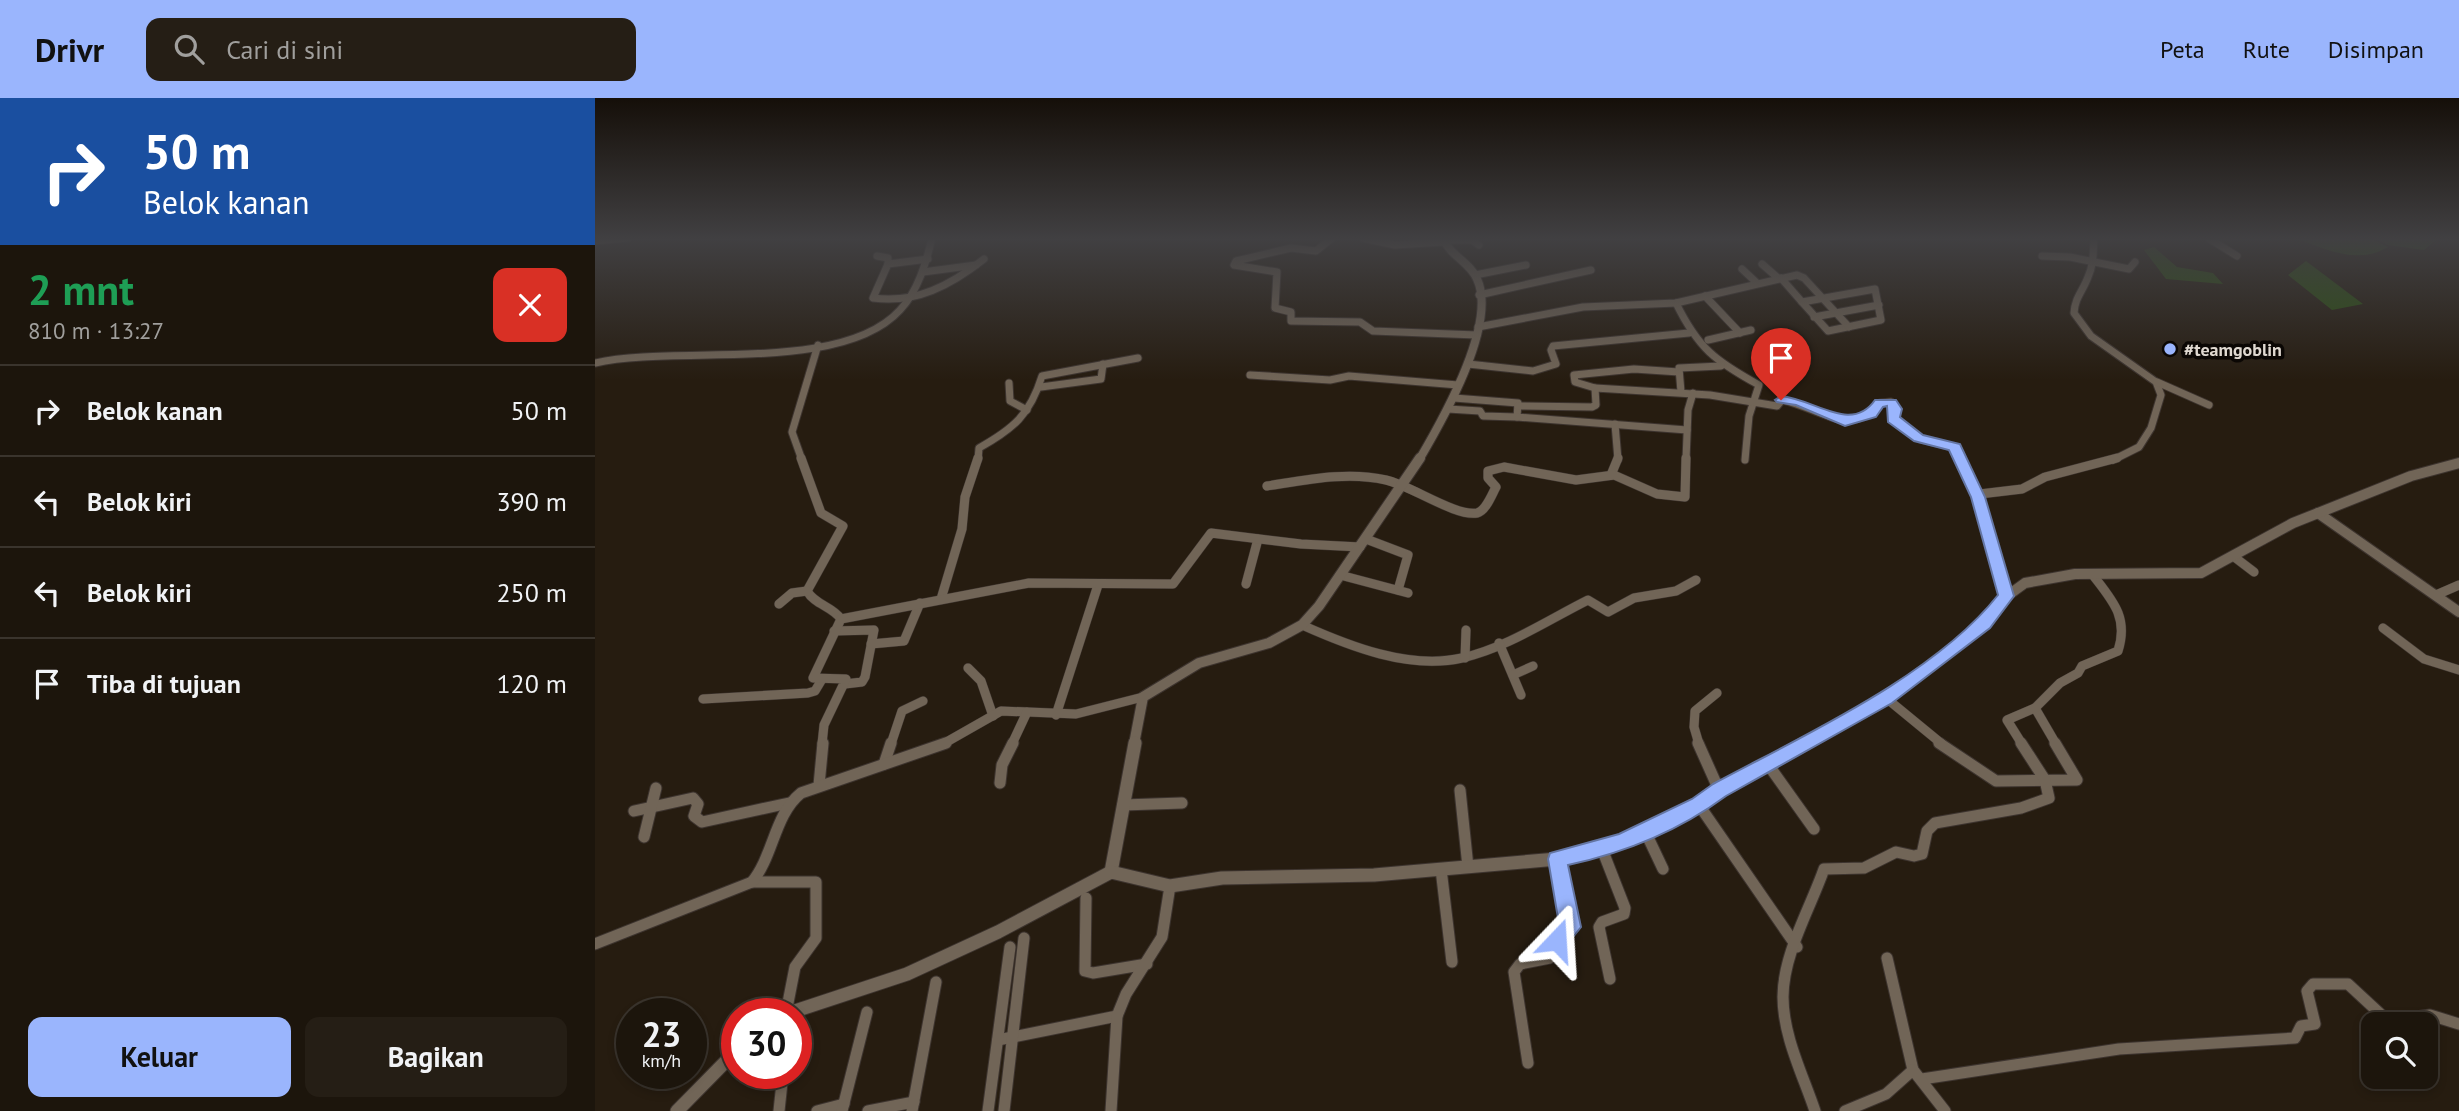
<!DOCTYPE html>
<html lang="id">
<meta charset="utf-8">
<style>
body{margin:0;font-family:"PT Sans",sans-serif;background:#251e15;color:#f1f3f6;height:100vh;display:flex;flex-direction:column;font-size:26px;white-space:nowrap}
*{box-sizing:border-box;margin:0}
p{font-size:23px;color:#a09f9d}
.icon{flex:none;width:38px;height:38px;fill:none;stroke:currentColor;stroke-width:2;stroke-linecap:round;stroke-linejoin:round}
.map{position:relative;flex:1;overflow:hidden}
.panel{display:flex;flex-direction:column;background:#1c150c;width:595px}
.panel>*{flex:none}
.guide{background:#1a4fa0;color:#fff;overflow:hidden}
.controls{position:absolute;left:1766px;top:914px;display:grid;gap:14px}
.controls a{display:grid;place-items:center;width:77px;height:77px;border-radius:14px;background:#1c150c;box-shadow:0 4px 10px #0003,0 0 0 2px #3a342d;font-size:35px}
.speed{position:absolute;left:21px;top:900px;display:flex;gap:14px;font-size:35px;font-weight:700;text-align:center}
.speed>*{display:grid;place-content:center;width:91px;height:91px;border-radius:50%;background:#1c150c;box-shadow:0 4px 10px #0003,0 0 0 2px #3a342d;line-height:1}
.speed small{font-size:18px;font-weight:400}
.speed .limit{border:10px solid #d22;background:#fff;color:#111}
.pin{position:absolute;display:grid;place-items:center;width:60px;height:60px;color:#fff;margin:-72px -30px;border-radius:50% 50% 50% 0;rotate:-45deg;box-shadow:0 0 7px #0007}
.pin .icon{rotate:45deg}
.me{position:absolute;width:77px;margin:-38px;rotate:20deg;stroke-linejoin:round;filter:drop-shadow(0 0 5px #0008)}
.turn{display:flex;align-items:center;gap:24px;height:147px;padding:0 28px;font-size:32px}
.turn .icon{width:91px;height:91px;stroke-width:2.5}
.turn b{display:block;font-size:49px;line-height:60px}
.round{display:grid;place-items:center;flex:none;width:74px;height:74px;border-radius:14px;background:#251e15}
.overview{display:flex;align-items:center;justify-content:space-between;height:119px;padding:0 28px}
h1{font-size:42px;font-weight:800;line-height:52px;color:#1e9e55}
.cta{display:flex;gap:14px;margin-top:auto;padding:14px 28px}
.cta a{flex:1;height:80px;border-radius:14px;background:#9ab5fd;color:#111;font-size:28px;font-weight:800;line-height:80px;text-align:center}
.cta a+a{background:#251e15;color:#f1f3f6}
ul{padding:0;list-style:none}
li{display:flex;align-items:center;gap:21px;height:91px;padding:0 28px;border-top:2px solid #3a342d}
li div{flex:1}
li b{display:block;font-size:26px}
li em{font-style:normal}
header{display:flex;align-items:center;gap:42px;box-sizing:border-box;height:98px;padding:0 35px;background:#9ab5fd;color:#111}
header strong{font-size:33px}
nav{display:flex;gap:38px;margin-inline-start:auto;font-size:24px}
.search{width:490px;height:63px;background:#251e15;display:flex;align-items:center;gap:18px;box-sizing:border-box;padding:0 24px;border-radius:14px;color:#a09f9d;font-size:26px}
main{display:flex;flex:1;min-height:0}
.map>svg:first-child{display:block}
</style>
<header>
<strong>Drivr</strong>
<div class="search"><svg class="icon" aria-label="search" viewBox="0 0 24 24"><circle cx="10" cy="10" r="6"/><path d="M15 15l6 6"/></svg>Cari di sini</div>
<nav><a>Peta</a><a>Rute</a><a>Disimpan</a></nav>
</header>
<main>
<section class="panel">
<div class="guide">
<div class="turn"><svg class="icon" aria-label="right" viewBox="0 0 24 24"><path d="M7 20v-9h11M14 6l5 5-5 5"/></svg><div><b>50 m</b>Belok kanan</div></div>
</div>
<div class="overview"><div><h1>2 mnt</h1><p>810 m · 13:27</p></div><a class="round" style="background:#d93025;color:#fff"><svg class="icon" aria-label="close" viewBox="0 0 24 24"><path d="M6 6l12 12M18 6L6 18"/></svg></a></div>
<ul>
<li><svg class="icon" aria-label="right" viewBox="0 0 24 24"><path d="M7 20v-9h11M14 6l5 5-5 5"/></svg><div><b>Belok kanan</b></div><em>50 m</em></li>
<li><svg class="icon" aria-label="left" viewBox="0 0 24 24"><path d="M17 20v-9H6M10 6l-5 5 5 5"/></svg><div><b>Belok kiri</b></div><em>390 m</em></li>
<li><svg class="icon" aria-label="left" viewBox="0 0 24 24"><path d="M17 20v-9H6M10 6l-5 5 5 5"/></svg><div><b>Belok kiri</b></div><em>250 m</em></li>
<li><svg class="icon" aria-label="arrive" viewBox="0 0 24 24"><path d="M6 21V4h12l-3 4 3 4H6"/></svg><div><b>Tiba di tujuan</b></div><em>120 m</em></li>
</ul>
<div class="cta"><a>Keluar</a><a>Bagikan</a></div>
</section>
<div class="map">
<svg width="1864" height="1013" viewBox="0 0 1864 1013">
<rect width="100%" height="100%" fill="#261c10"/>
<!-- forest -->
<g fill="#2b510f">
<path d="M1699,140H1775L1793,149C1762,168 1729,150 1699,140Z"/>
<path d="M1782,140H1843L1829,152L1792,147Z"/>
<path d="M1559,149L1582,169L1618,175L1628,186L1571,181L1549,152Z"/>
<path d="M1711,163L1768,206L1737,212L1693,177Z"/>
</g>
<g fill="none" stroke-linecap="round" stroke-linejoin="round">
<!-- minor-far2 casing -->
<g stroke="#3d342f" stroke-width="9">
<g id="minor-far2">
<path d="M737,140L721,153L696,150L641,163L639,167L682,174L680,210L696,214V223L765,224L778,233L882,237"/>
<path d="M767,140L800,147L849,144"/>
<path d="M1499,140C1498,154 1499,166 1493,179C1488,193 1480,199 1479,215L1496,238L1561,284L1566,297L1556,330L1544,349L1518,362"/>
<path d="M1613,140L1642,158"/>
<path d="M848,142H877L884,147"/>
<path d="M0,143L33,140"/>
<path d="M282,158L293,160V166"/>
<path d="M1447,158L1475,159L1534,171L1540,164"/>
<path d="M333,161L293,166L278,200C321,206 356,187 389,161"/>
<path d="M1167,166L1183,180"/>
<path d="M1147,171L1162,185"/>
<path d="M328,174L381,167"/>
<path d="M880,177L931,167"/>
<path d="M1186,180L1207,204"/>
<path d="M1280,191L1286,222L1233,233L1207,204Z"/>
<path d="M884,197L996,172"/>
<path d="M1110,198L1145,235"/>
<path d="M1081,205C1103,250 1120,263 1164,287L1154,318L1150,362"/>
<path d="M1219,219L1284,207"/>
<path d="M883,229L988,209L1081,205L1202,177L1209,180L1254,229"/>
<path d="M1113,242L1156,232"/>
<path d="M0,265C79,246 246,277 305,212C323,193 331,165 337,140"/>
<path d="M873,266L938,273L961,266L956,252L958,248L1094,235"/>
<path d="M655,277L735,282L754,278L863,287"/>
<path d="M1562,284L1614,307"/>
<path d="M414,285L415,303L432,312"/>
<path d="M446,289L506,281L508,266"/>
<path d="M1000,290L980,284L979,277L1039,271L1084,274"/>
<path d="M1086,294L1084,270L1126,268"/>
<path d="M859,300L923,305L922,319L1092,332"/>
<path d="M923,308L997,309L1001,307L1000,290L1115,297L1182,308L1187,302C1224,309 1254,341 1285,305L1296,304L1300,312L1297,319L1325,341L1361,350L1366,362"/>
<path d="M853,311L885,313L888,318L922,319"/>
<path d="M1020,326L1023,362"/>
<path d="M207,362L197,334L223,247"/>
<path d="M383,362L384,350C418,331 435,317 447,278L543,260"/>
<path d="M1091,362L1093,312L1098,295"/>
</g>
</g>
<!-- minor-far1 casing -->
<g stroke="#3d342f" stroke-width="10">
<g id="minor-far1">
<path d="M206,360L226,415L248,428L212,493C220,507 237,508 246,521"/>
<path d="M1365,360L1383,399"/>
<path d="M1016,377L1023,360"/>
<path d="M672,388C711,382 752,373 791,382C815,387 861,419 882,415C891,413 897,396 901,389L893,380V373L909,369L981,382L1019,377L1062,396L1090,399L1091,360"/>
<path d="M771,441L813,457L803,492"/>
<path d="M1638,458L1659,474"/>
<path d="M745,477L813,495"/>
<path d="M651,486L663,441"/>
<path d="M1841,497L1864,487"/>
<path d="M1412,498L1384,407L1385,396L1427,391L1450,379L1522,360"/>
<path d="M346,501L367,431L370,399L383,360"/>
<path d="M184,506L197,495L212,493"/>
<path d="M707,527C754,548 814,572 867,560C911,550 953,522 993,502L1013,514L1039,500L1081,493L1101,482"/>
<path d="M1788,530L1829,561L1864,572"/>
<path d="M239,533L279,532L270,579L267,584L250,586"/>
<path d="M904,545L926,597"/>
<path d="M276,546L309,543L325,505"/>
<path d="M870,560L871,532"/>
<path d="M373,570L386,583L398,618"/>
<path d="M918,577L938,568"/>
<path d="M1291,600L1347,646"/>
<path d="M108,601L213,595L220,593L226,583"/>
<path d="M1440,610L1461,646"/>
<path d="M461,617L503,487"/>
<path d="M227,646L229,627L251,581L218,580L246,521L434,485L578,486L616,435L706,446L765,449"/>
<path d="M296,646L307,613L328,603"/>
<path d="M348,646L406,613L481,616L548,599"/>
<path d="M417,646L432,614"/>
<path d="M1104,646L1099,629L1100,613L1122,595"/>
<path d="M1427,646L1412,622L1440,610L1465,585L1483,575L1487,568L1523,553C1534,519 1517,502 1497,476"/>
</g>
</g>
<!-- minor casing -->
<g stroke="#3d342f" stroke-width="13">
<g id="minor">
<path d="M1103,645L1124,692"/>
<path d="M1344,645L1401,683L1482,682L1460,645"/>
<path d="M1172,665L1219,731"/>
<path d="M289,666L296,645"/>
<path d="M405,685L407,667L418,645"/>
<path d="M224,687L228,645"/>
<path d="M865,692L873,769"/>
<path d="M528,707L587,705"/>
<path d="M1104,707L1202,849"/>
<path d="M39,713L98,700L103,706L99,718L107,724L194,705"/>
<path d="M1050,733L1068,771"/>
<path d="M49,739L61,690"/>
<path d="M1007,751L1030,810L1029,816L1007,824L1004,829L1015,881"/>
<path d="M846,771L857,864"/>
<path d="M157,784H221V840L200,869L191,915"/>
<path d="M491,800L490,873L498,875L552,866"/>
<path d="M0,846L157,784C179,757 179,717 206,695L351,645"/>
<path d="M1292,860L1318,972"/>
<path d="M403,942L522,918"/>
<path d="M933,965L919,874L925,866L955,860L965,837L975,832L962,761"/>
<path d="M1327,981L1524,951L1700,940L1706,928L1720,926L1712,893L1718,886H1753L1793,923L1835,917L1864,926"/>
<path d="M184,1013L188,975"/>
<path d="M222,1013L249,1006"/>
<path d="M247,1013L272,914"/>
<path d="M273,1013L319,1004"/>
<path d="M317,1013L341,884"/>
<path d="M393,1013L415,849"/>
<path d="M409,1013L429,840"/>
<path d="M516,1013L522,918L531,896L567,839L575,788"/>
<path d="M1220,1013C1208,977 1188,938 1188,899C1188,856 1215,811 1229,771L1269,770L1301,754L1319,758L1327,756L1332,733L1340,725L1426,710L1454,700L1450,682L1426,645"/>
<path d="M1250,1013L1291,996L1318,972L1350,1013"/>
</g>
</g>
<!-- tertiary-far2 casing -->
<g stroke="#3d342f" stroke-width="10">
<path id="tertiary-far2" d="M824,362C847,323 903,226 882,181C875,164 855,158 848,140"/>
</g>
<!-- tertiary-far1 casing -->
<g stroke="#3d342f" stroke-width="12">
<g id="tertiary-far1">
<path d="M1723,415L1864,514"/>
<path d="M539,646L548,599L604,565L674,545L707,527L724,508L825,360"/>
<path d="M1207,646L1291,600L1389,526L1412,498L1430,485L1480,476L1606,475L1698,425L1816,378L1864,365"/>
</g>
</g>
<!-- tertiary casing -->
<g stroke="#3d342f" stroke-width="15">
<g id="tertiary">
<path d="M516,774L540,645"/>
<path d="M194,915L312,876L403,834L516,774L575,788L627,780L779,777L962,761L1031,742L1104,707L1124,692L1210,645"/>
<path d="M82,1013L142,952"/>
</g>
</g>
<!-- minor-far2 -->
<use href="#minor-far2" stroke="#716557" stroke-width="7"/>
<!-- minor-far1 -->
<use href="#minor-far1" stroke="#716557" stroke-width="9"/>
<!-- minor -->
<use href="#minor" stroke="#716557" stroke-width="11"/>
<!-- tertiary-far2 -->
<use href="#tertiary-far2" stroke="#716557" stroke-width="8"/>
<!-- tertiary-far1 -->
<use href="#tertiary-far1" stroke="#716557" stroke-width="10"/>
<!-- tertiary -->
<use href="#tertiary" stroke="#716557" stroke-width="13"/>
</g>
<!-- sky -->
<linearGradient id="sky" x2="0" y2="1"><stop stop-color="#150f09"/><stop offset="0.5" stop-color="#414042"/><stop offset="1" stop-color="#414042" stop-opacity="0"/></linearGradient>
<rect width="1864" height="282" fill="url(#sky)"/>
<!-- route -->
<path fill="#9ab5fd" stroke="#6476a4" stroke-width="2" d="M1186,298C1220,301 1256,336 1280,302H1301L1307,311L1305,319L1328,337L1365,346L1390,399L1419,498L1395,530L1297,605L1131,698C1085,732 1029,755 973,767L986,829L970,849L962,852L955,849L952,842L964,826L953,761L955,755L1024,736L1097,701L1118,686C1209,637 1339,578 1403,497L1376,399L1354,352L1319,343L1293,324L1292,308L1288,309L1281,319L1250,328L1201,307L1182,304L1180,302Z"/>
<!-- markers -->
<circle fill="#9ab5fd" stroke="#0b0704" stroke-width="2.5" cx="1575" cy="251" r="7"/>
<g text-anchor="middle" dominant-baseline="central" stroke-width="7" stroke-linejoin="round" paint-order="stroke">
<!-- far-poi labels -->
<g font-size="18" font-weight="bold" fill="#e0d9d1" stroke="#0b0704" text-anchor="start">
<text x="1589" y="251">#teamgoblin</text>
</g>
</g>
</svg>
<div class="controls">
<a><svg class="icon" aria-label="search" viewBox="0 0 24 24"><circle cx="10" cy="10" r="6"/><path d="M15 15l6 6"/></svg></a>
</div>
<div class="speed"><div>23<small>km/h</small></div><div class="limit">30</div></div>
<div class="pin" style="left:1186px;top:302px;background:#d93025"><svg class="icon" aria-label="arrive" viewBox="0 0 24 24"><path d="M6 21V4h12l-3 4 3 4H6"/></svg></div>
<svg class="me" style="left:962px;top:842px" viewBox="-20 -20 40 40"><path d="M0-17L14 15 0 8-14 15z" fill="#9ab5fd" stroke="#fff" stroke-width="4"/></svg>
</div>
</main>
